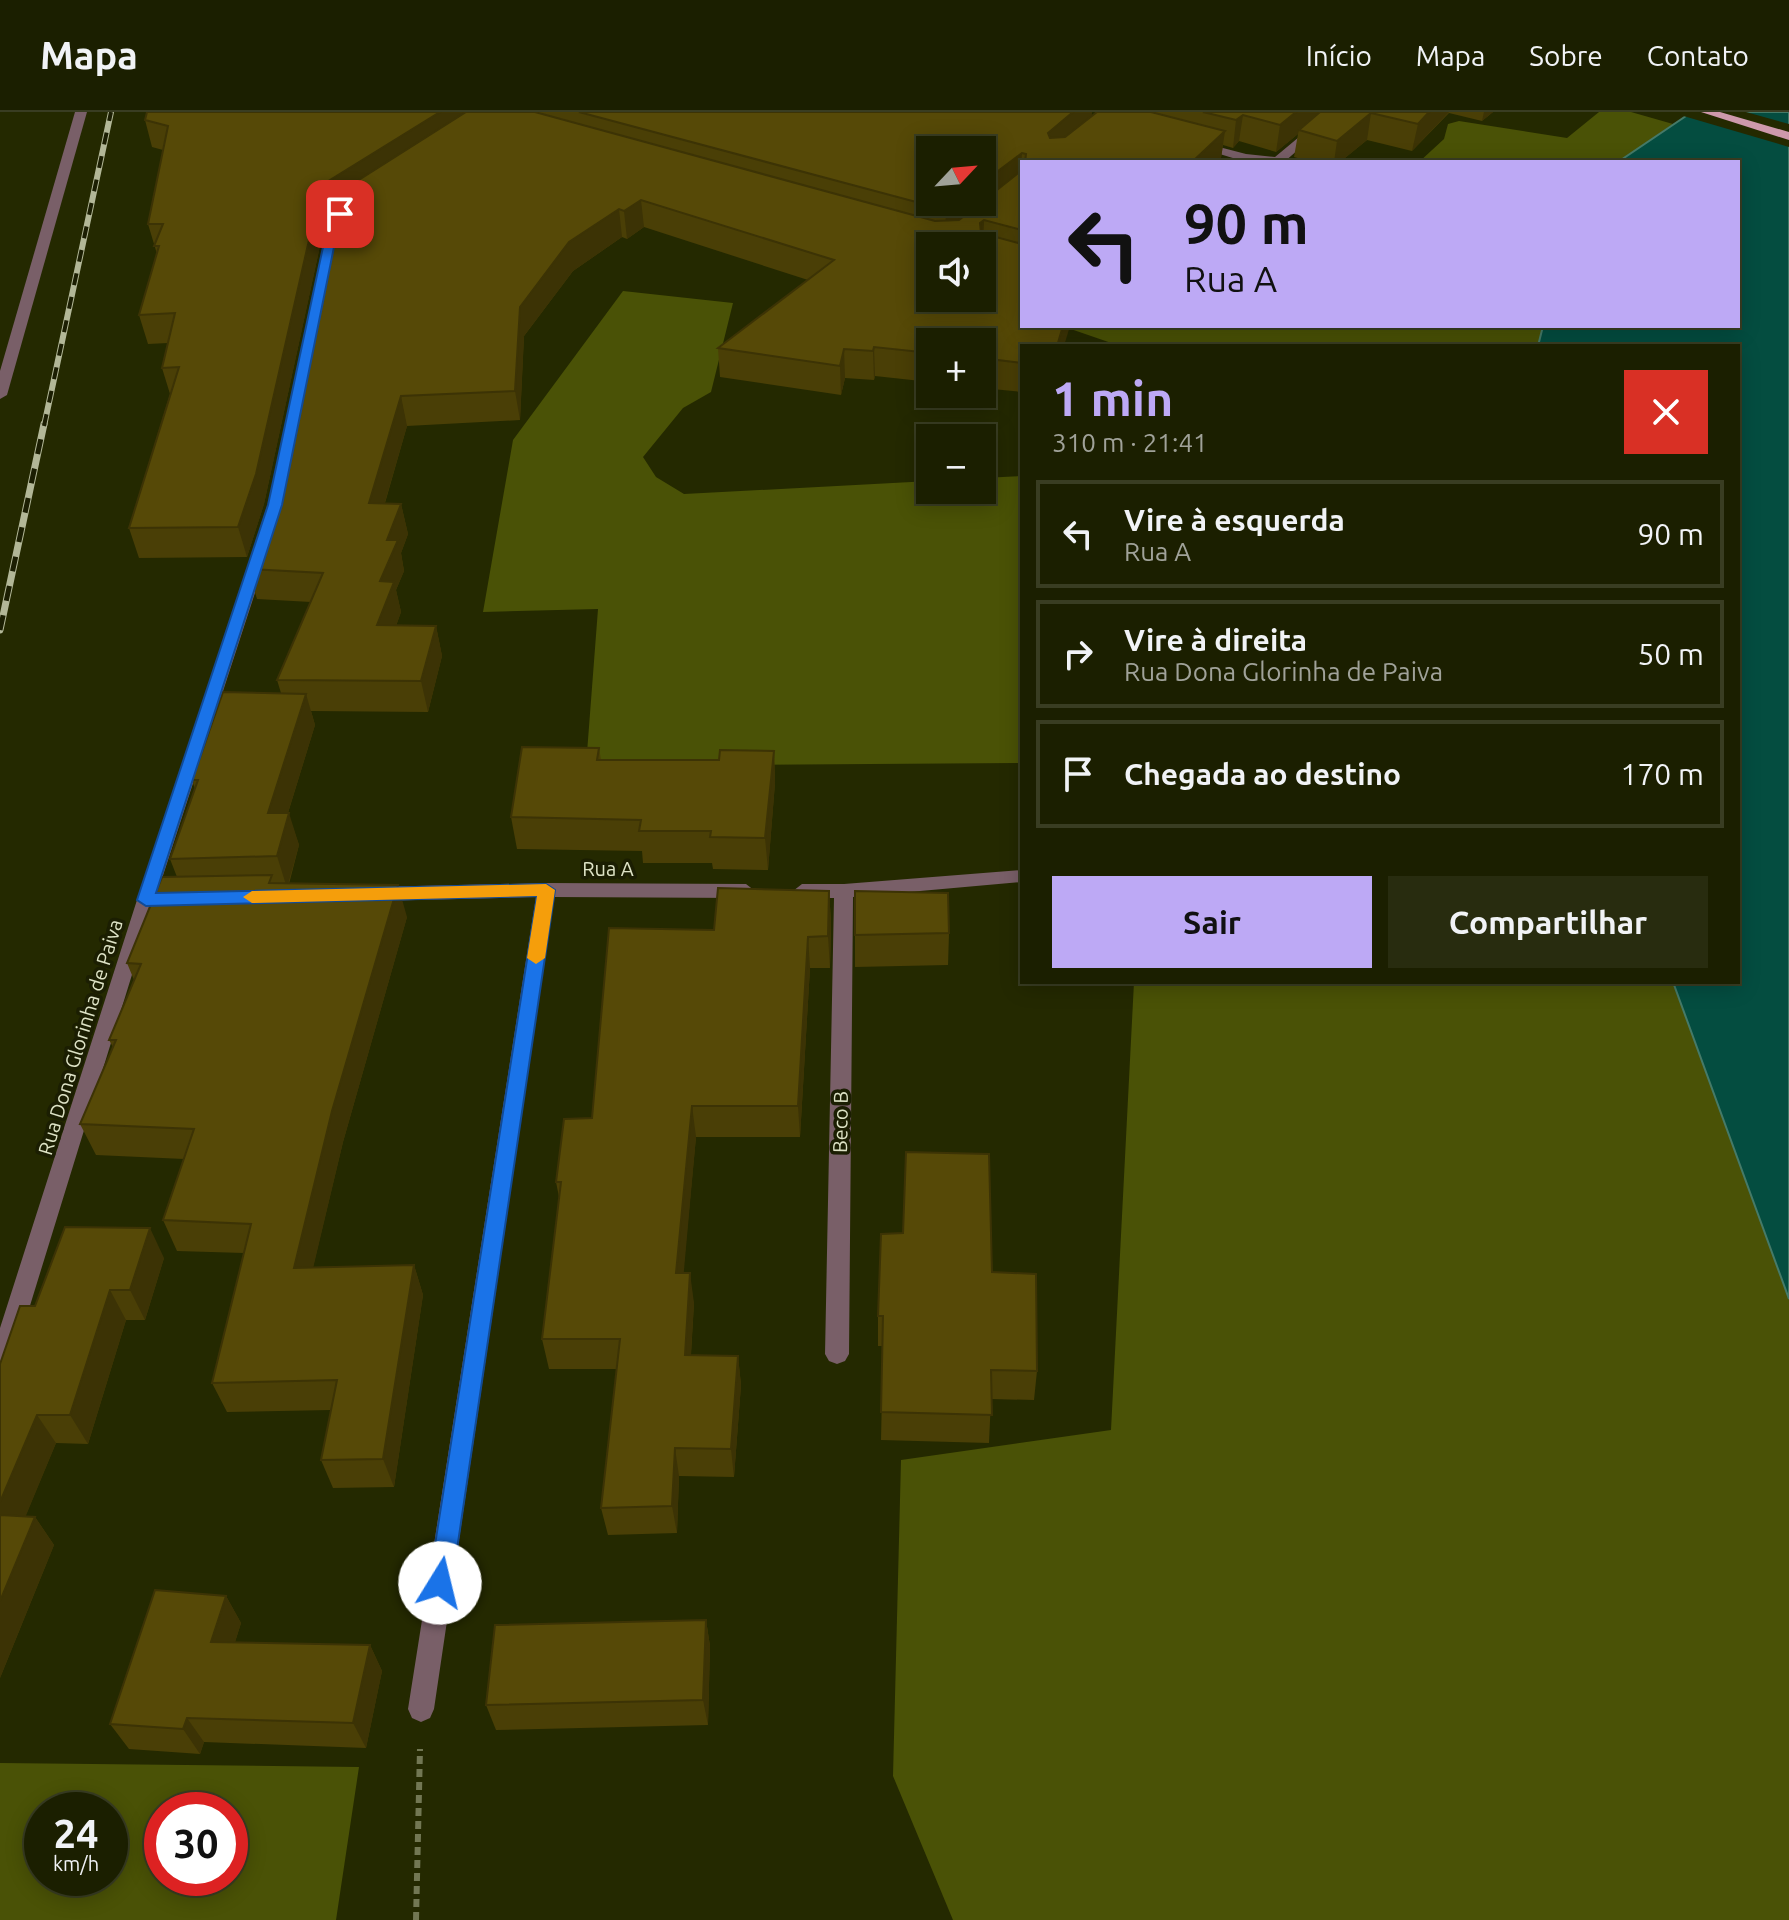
<!DOCTYPE html>
<html lang="pt">
<meta charset="utf-8">
<style>
body{margin:0;font-family:Ubuntu,sans-serif;background:#282c0f;color:#f1f3f6;height:100vh;display:flex;flex-direction:column;font-size:30px;white-space:nowrap}
*{box-sizing:border-box;margin:0}
p{font-size:26px;color:#a0a299}
.icon{flex:none;width:44px;height:44px;fill:none;stroke:currentColor;stroke-width:2;stroke-linecap:round;stroke-linejoin:round}
.map{position:relative;flex:1;overflow:hidden}
.drawer{position:absolute;left:1020px;top:232px;width:720px;height:640px;display:flex;flex-direction:column;background:#1b1f00;border-radius:0px;box-shadow:0 4px 20px #0003,0 0 0 2px #393d22}
.drawer>*{flex:none}
.top-card{position:absolute;left:1020px;top:48px;width:720px;height:168px;border-radius:0px;box-shadow:0 4px 20px #0003,0 0 0 2px #393d22;background:#bda9f5;color:#111;overflow:hidden}
.needle{width:52px;rotate:64deg}
.tools{position:absolute;left:916px;top:24px;display:grid;gap:16px}
.tools a{display:grid;place-items:center;width:80px;height:80px;border-radius:0px;background:#1b1f00;box-shadow:0 4px 20px #0003,0 0 0 2px #393d22;font-size:40px}
.speed{position:absolute;left:24px;top:1680px;display:flex;gap:16px;font-size:40px;font-weight:700;text-align:center}
.speed>*{display:grid;place-content:center;width:104px;height:104px;border-radius:50%;background:#1b1f00;box-shadow:0 4px 20px #0003,0 0 0 2px #393d22;line-height:1}
.speed small{font-size:20px;font-weight:400}
.speed .limit{border:12px solid #d22;background:#fff;color:#111}
.pin{position:absolute;display:grid;place-items:center;width:68px;height:68px;color:#fff;margin:-34px;border-radius:16px;box-shadow:0 4px 12px #0006}
.me{position:absolute;width:88px;margin:-44px;rotate:9deg;stroke-linejoin:round;filter:drop-shadow(0 0 6px #0008)}
.turn{display:flex;align-items:center;gap:28px;height:168px;padding:0 32px;font-size:36px}
.turn .icon{width:104px;height:104px;stroke-width:2.5}
.turn b{display:block;font-size:56px;line-height:68px}
.round{display:grid;place-items:center;flex:none;width:84px;height:84px;border-radius:0px;background:#282c0f}
.head{display:flex;align-items:center;justify-content:space-between;height:136px;padding:0 32px}
h1{font-size:48px;font-weight:600;line-height:60px;color:#bda9f5}
.action{display:flex;gap:16px;margin-top:auto;padding:16px 32px}
.action a{flex:1;height:92px;border-radius:0px;background:#bda9f5;color:#111;font-size:32px;font-weight:600;line-height:92px;text-align:center}
.action a+a{background:#282c0f;color:#f1f3f6}
ul{padding:0;list-style:none}
li{display:flex;align-items:center;gap:24px;height:108px;margin:0 16px 12px;padding:0 16px;border:4px solid #393d22;border-radius:0px}
li div{flex:1}
li b{display:block;font-size:30px}
li em{font-style:normal}
header{display:flex;align-items:center;gap:48px;box-sizing:border-box;height:112px;padding:0 40px;background:#1b1f00;border-bottom:2px solid #393d22}
header strong{font-size:38px}
nav{display:flex;gap:44px;margin-inline-start:auto;font-size:28px}
.map>svg:first-child{display:block}
</style>
<header>
<strong>Mapa</strong>
<nav><a>Início</a><a>Mapa</a><a>Sobre</a><a>Contato</a></nav>
</header>
<div class="map">
<svg width="1789" height="1808" viewBox="0 0 1789 1808">
<rect width="100%" height="100%" fill="#242900"/>
<!-- forest -->
<g fill="#4a5206" fill-rule="evenodd">
<path d="M1599,0H1631L1673,12L1618,50H1419L1444,27L1448,12L1459,9L1567,26Z"/>
<path d="M623,179L733,191L711,280L683,296L643,345L656,365L684,382L930,369V378H982V366L1022,364V651L586,654L598,497L483,500L513,328Z"/>
<path d="M1062,214H1543L1538,234H1120Z"/>
<path d="M1134,870H1673L1789,1187V1808H953L893,1664L901,1348L1111,1318Z"/>
<path d="M0,1651L359,1655L336,1808H0ZM42,1698H110V1766H42ZM162,1698H230V1766H162Z"/>
</g>
<!-- water -->
<path fill="#044d40" stroke="#457a68" stroke-width="2" d="M1692,0H1789V1187L1673,870H1738V234H1538L1543,214H1738V50H1618Z"/>
<!-- pier -->
<path fill="#242900" d="M1685,0H1746L1789,12V35L1680,3Z"/>
<g fill="none" stroke-linecap="round" stroke-linejoin="round">
<!-- path -->
<path stroke="#727753" stroke-width="6" stroke-dasharray="8 5" stroke-linecap="butt" d="M416,1808L420,1637"/>
<!-- minor -->
<g fill="#795f68" fill-rule="evenodd">
<path d="M1329,0H1342L1284,50H1246L1190,33L1196,29L1246,42L1275,45Z"/>
<path d="M1022,758V770L853,785L849,1242L845,1249L837,1252L829,1249L825,1242L834,786H802L793,779L802,772H844Z"/>
<path d="M546,771L746,772L755,779L746,786L554,785L434,1597L430,1606L421,1610L412,1606L408,1597L536,785L374,789L365,782L374,775Z"/>
</g>
<!-- tertiary -->
<g fill="#795f68" fill-rule="evenodd">
<path d="M75,0H87L7,283L0,287V259Z"/>
<path d="M260,436L268,441L155,788L12,1252L8,1259L0,1262V1216L137,788L252,441Z"/>
</g>
<!-- primary -->
<path fill="#ce99ac" fill-rule="evenodd" d="M1701,0H1720L1789,20V28Z"/>
<!-- rail-far1 casing -->
<g stroke="#b2b797" stroke-width="6">
<path id="rail-far1" d="M44,314L111,0"/>
</g>
<!-- rail casing -->
<g stroke="#b2b797" stroke-width="7">
<path id="rail" d="M0,518L44,312"/>
</g>
<!-- rail-far1 -->
<use href="#rail-far1" stroke="#1b1e02" stroke-width="4" stroke-dasharray="12" stroke-linecap="butt"/>
<!-- rail -->
<use href="#rail" stroke="#1b1e02" stroke-width="5" stroke-dasharray="15" stroke-linecap="butt"/>
</g>
<!-- wall -->
<g fill="#4a3f06">
<path d="M147,0H1092L1091,5L1096,0H1493L1482,9L1449,1L1412,39L1367,28L1340,50H1312L1294,45L1298,22L1276,40L1239,29L1233,36L1223,33L1221,46L1218,50H1022V280L982,276V230H930V270L875,264L874,268L845,266L841,283L720,265L718,236L808,168L644,115L627,127L622,125L573,159L524,224L520,308L407,314L385,391L401,392L408,422L401,441L404,459L396,478L401,500L396,514H436L442,544L428,600L311,599L315,613L288,701L299,733L289,772L407,805L343,1030L313,1155L414,1153L423,1183L394,1375L333,1376L321,1348L331,1298L227,1300L212,1271L244,1141L177,1139L163,1108L184,1047L96,1043L80,1012L113,935L109,928L134,868L127,851L177,765L170,747L195,677L192,668L281,581L277,568L311,490L257,487L248,457L264,427L261,415L278,364L336,96L333,98L320,134L264,392L247,445L139,446L129,416L170,282L162,256L168,231L148,232L139,203L157,142L148,112L163,38L152,35L145,8Z"/>
<path d="M599,636L601,648H719L774,639L775,671L768,758L713,757L712,751H643L642,739L517,737L511,705Z"/>
<path d="M829,779L831,810L830,856H810L800,1025H696L683,1161L694,1191L691,1243L738,1244L741,1273L734,1365L679,1364L677,1421L608,1423L601,1396L617,1257H549L542,1227L559,1085L556,1070L592,1006L714,818Z"/>
<path d="M949,821L948,853L855,855V823Z"/>
<path d="M164,1146L145,1208H126L88,1332L56,1331L25,1405H35L54,1433L0,1566L35,1194Z"/>
<path d="M992,1160L1037,1259L1034,1288L991,1287L989,1331L881,1328L883,1234H878V1204Z"/>
<path d="M226,1484L241,1511L235,1530L370,1533L382,1559L366,1636L204,1630L200,1642L129,1637L110,1612Z"/>
<path d="M706,1508L710,1534L708,1613L496,1618L486,1593Z"/>
</g>
<!-- shaded-wall -->
<g fill="#3c3305">
<path d="M440,0H472L473,9L333,98L320,134L264,392L247,445L238,415L314,106L327,70Z"/>
<path d="M1073,0H1092L1091,11L1046,48L1048,21Z"/>
<path d="M1296,0H1324L1299,18L1298,22L1276,40L1280,13Z"/>
<path d="M1429,0H1449L1412,39L1418,12Z"/>
<path d="M1484,0H1493L1482,9Z"/>
<path d="M1371,1L1367,28L1340,50H1334L1337,29Z"/>
<path d="M1243,3L1239,29L1233,36L1236,8Z"/>
<path d="M1225,19L1221,46L1218,50H1192Z"/>
<path d="M1022,41L1020,69L945,126L946,98L956,90H982V71Z"/>
<path d="M641,88L644,115L627,127L624,99Z"/>
<path d="M619,97L622,125L573,159L524,224L520,308L515,279L520,195L569,130Z"/>
<path d="M984,108L983,136L980,111Z"/>
<path d="M1063,214H1070L1064,234H1057Z"/>
<path d="M874,235L875,264L874,268L873,239Z"/>
<path d="M844,237L845,266L841,283L840,254Z"/>
<path d="M401,284L407,314L376,421L369,391Z"/>
<path d="M401,392L408,422L401,441L404,459L396,478L401,500L385,544L377,513L380,469L387,428Z"/>
<path d="M436,514L442,544L428,600L421,569Z"/>
<path d="M306,582L315,613L278,733L268,701Z"/>
<path d="M774,639L775,671L768,758L765,726Z"/>
<path d="M289,701L299,733L287,776L277,744Z"/>
<path d="M398,773L407,805L343,1030L306,1186L294,1156L332,999Z"/>
<path d="M829,779L831,810L830,856L828,824Z"/>
<path d="M808,825L810,856L800,1025L798,994Z"/>
<path d="M692,994L696,1025L681,1191L676,1161Z"/>
<path d="M150,1116L164,1146L145,1208L130,1178Z"/>
<path d="M414,1153L423,1183L394,1375L383,1347Z"/>
<path d="M690,1161L694,1191L689,1272L685,1243Z"/>
<path d="M110,1178L126,1208L88,1332L70,1303Z"/>
<path d="M738,1244L741,1273L734,1365L731,1337Z"/>
<path d="M37,1303L56,1331L15,1430L0,1410V1390Z"/>
<path d="M675,1336L679,1364L677,1421L672,1394Z"/>
<path d="M35,1405L54,1433L0,1566V1489Z"/>
<path d="M226,1484L241,1511L227,1556L211,1530Z"/>
<path d="M706,1508L710,1534L708,1613L703,1588Z"/>
<path d="M370,1533L382,1559L366,1636L353,1611Z"/>
<path d="M187,1606L204,1630L200,1642L183,1617Z"/>
</g>
<!-- building -->
<g fill="#564907" stroke="#3c3305" stroke-width="2" fill-rule="evenodd">
<path d="M147,0H440L327,70L314,106L256,362L238,415L129,416L179,255L162,256L175,201L139,203L159,134H154L163,112H148L168,14L145,8Z"/>
<path d="M466,0H535L935,109L959,108L1022,58V118L984,108L980,111L981,121L1022,132V214H1063L1057,234H1022V251L982,246V230H930V241L874,235L873,239L844,237L840,254L718,236L834,148L641,88L624,99L619,97L569,130L520,195L515,279L401,284L369,391L401,392L387,428H398L380,469L394,470L377,513L436,514L421,569L277,568L323,461L248,457L270,415H261L278,364L332,108L343,78ZM930,134H982V186H930Z"/>
<path d="M579,0H1073L1048,21L1050,26L1065,25L1097,0H1151L1225,19L1192,50H1025L1026,42L1022,41L982,71V38H930V90H956L946,98Z"/>
<path d="M1203,0H1296L1280,13L1243,3L1236,8Z"/>
<path d="M1320,0H1429L1418,12L1371,1L1337,29L1299,18Z"/>
<path d="M223,580L306,582L268,701H289L277,744L170,747L198,668H192Z"/>
<path d="M522,635L599,636L597,648H719L720,638L774,639L765,726L710,725L711,719H639L641,708L511,705Z"/>
<path d="M272,763L269,771L398,773L332,999L294,1156L414,1153L383,1347L321,1348L337,1268L212,1271L251,1112L163,1108L194,1017L80,1012L116,928H109L141,852L127,851L162,765Z"/>
<path d="M718,776L829,779L828,824L808,825L798,994H692L676,1161H690L685,1243L738,1244L731,1337L675,1336L672,1394L601,1396L620,1227H542L561,1070H556L564,1007L592,1006L609,816L714,818Z"/>
<path d="M855,779L948,781L949,821L855,823Z"/>
<path d="M906,1040L989,1042L992,1160L1036,1162L1037,1259L991,1258L992,1303L881,1300L883,1204H878L881,1122L903,1121Z"/>
<path d="M65,1115L150,1116L130,1178H110L70,1303H37L0,1390V1252L20,1194H35Z"/>
<path d="M0,1403L35,1405L0,1489Z"/>
<path d="M155,1478L226,1484L211,1530L370,1533L353,1611L187,1606L183,1617L110,1612Z"/>
<path d="M706,1508L703,1588L486,1593L495,1513Z"/>
</g>
<!-- route -->
<path fill="#1a73e8" stroke="#114b97" stroke-width="2" d="M340,98L346,102L334,135L282,393L156,781L546,772L555,778L452,1471L448,1479L440,1482L432,1479L429,1471L537,784L146,794L137,788L268,393L323,135L334,102Z"/>
<!-- slow -->
<path fill="#f59e0b" d="M546,772L555,778L545,846L536,852L527,846L537,784L252,791L243,785L252,779Z"/>
<g text-anchor="middle" dominant-baseline="central" stroke-width="7" stroke-linejoin="round" paint-order="stroke">
<!-- street labels -->
<g font-size="20" fill="#dee3c6" stroke="#1b1e02">
<text x="608" y="756">Rua A</text>
<text transform="translate(80 925) rotate(-73)">Rua Dona Glorinha de Paiva</text>
<text transform="translate(840 1010) rotate(-89)">Beco B</text>
</g>
</g>
</svg>
<div class="tools">
<a><svg class="needle" viewBox="-14 -14 28 28"><path d="M0-13l5 13h-10z" fill="#e53935"/><path d="M0 13l5-13h-10z" fill="#a0a299"/></svg></a>
<a><svg class="icon" aria-label="sound" viewBox="0 0 24 24"><path d="M4 9h4l5-4v14l-5-4H4zM17 9q2 3 0 6"/></svg></a>
<a>+</a>
<a>−</a>
</div>
<div class="speed"><div>24<small>km/h</small></div><div class="limit">30</div></div>
<div class="pin" style="left:340px;top:102px;background:#d93025"><svg class="icon" aria-label="arrive" viewBox="0 0 24 24"><path d="M6 21V4h12l-3 4 3 4H6"/></svg></div>
<svg class="me" style="left:440px;top:1471px" viewBox="-20 -20 40 40"><circle r="19" fill="#fff"/><path d="M0-13L10 11 0 6-10 11z" fill="#1a73e8"/></svg>
<div class="top-card">
<div class="turn"><svg class="icon" aria-label="left" viewBox="0 0 24 24"><path d="M17 20v-9H6M10 6l-5 5 5 5"/></svg><div><b>90 m</b>Rua A</div></div>
</div>
<section class="drawer">
<div class="head"><div><h1>1 min</h1><p>310 m · 21:41</p></div><a class="round" style="background:#d93025;color:#fff"><svg class="icon" aria-label="close" viewBox="0 0 24 24"><path d="M6 6l12 12M18 6L6 18"/></svg></a></div>
<ul>
<li><svg class="icon" aria-label="left" viewBox="0 0 24 24"><path d="M17 20v-9H6M10 6l-5 5 5 5"/></svg><div><b>Vire à esquerda</b><p>Rua A</p></div><em>90 m</em></li>
<li><svg class="icon" aria-label="right" viewBox="0 0 24 24"><path d="M7 20v-9h11M14 6l5 5-5 5"/></svg><div><b>Vire à direita</b><p>Rua Dona Glorinha de Paiva</p></div><em>50 m</em></li>
<li><svg class="icon" aria-label="arrive" viewBox="0 0 24 24"><path d="M6 21V4h12l-3 4 3 4H6"/></svg><div><b>Chegada ao destino</b></div><em>170 m</em></li>
</ul>
<div class="action"><a>Sair</a><a>Compartilhar</a></div>
</section>
</div>
